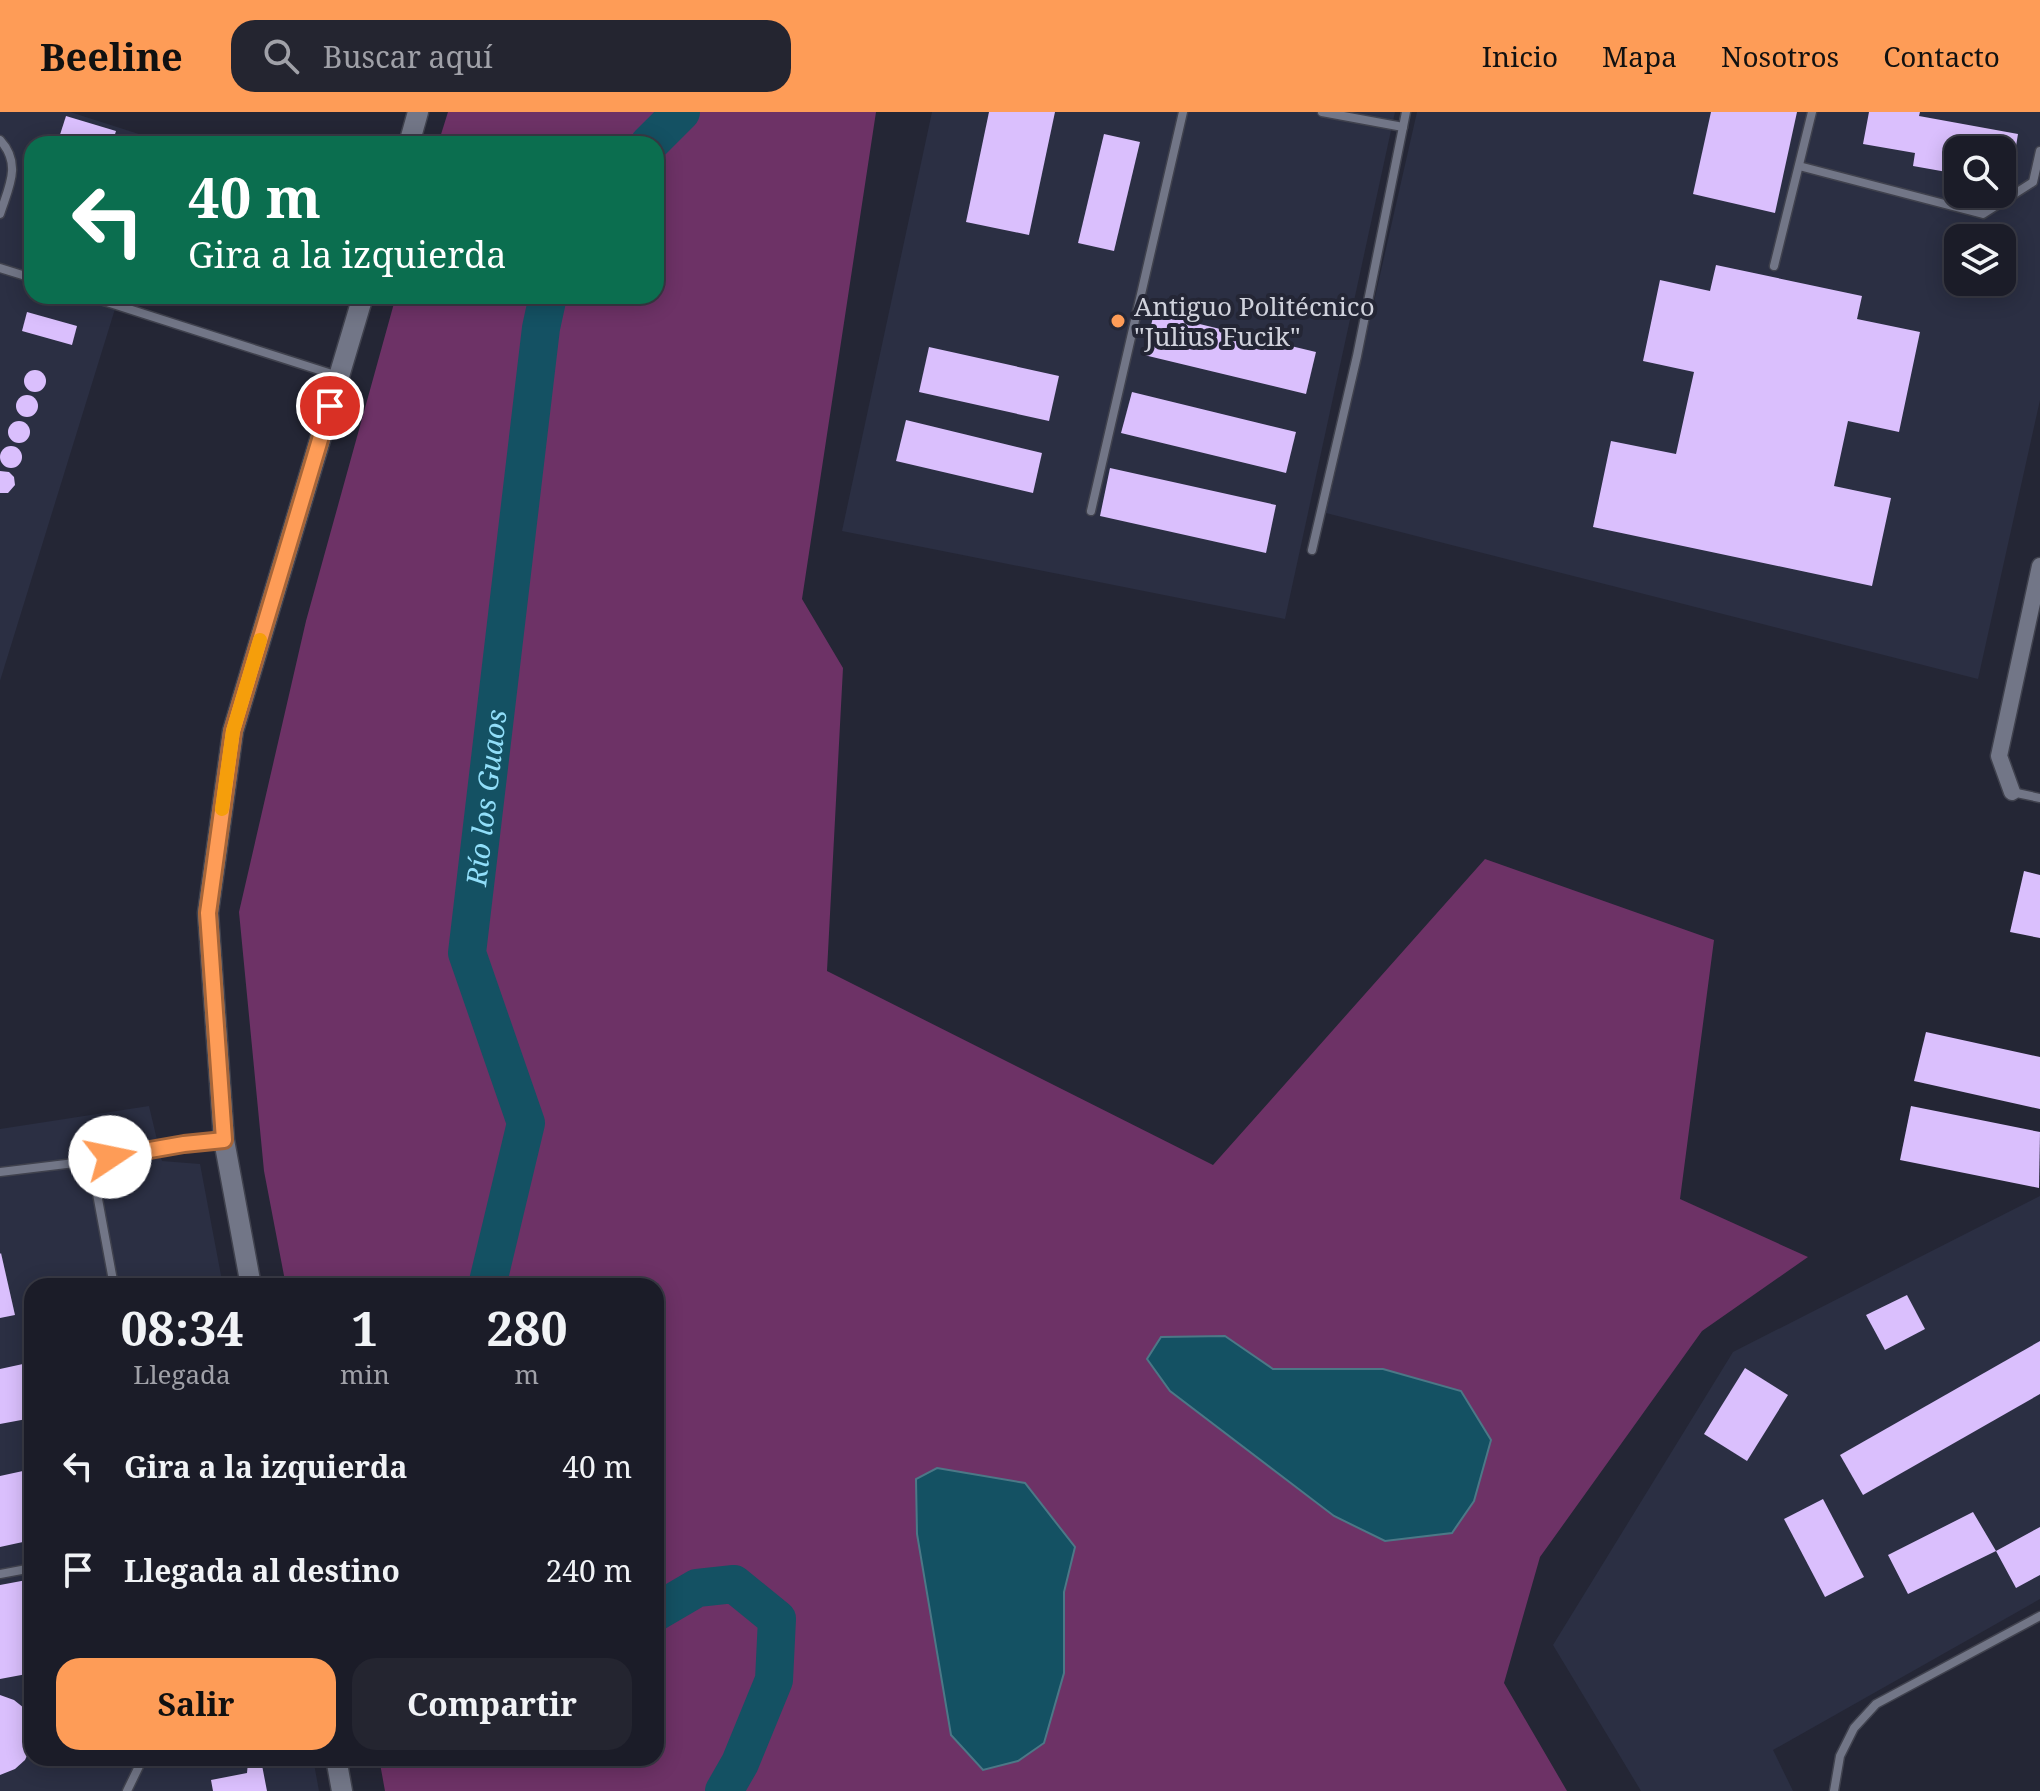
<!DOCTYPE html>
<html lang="es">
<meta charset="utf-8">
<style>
body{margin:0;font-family:"Noto Serif",serif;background:#242530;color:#f1f3f6;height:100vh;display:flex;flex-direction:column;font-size:30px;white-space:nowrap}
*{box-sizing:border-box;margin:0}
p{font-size:26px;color:#a0a1a8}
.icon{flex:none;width:44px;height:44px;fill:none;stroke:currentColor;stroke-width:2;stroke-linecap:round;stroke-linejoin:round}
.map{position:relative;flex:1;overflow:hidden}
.sheet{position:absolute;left:24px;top:1166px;width:640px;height:488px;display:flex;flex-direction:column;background:#1b1c28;border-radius:24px;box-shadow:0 4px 20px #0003,0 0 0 2px #393a45}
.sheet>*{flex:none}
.top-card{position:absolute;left:24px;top:24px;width:640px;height:168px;border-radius:24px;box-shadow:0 4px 20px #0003,0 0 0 2px #393a45;background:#0b6e4f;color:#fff;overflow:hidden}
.fabs{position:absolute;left:1944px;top:24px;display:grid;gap:16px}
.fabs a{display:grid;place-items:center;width:72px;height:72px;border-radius:16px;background:#1b1c28;box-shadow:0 4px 20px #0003,0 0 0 2px #393a45;font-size:40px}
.pin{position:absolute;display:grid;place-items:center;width:68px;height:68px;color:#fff;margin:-34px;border:4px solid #fff;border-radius:50%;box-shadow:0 2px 8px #0007}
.me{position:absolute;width:88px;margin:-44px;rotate:79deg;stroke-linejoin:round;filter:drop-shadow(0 0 6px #0008)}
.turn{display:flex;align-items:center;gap:28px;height:168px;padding:0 32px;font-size:36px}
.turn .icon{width:104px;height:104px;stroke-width:2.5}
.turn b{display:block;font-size:56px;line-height:68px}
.eta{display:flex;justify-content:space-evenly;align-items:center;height:136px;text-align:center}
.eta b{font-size:48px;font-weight:700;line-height:56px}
.cta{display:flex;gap:16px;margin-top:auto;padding:16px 32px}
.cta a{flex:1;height:92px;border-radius:24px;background:#fe9c57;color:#111;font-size:32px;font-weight:700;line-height:92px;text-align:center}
.cta a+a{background:#242530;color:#f1f3f6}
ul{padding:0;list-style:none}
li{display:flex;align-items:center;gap:24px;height:104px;padding:0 32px}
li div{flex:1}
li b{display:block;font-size:30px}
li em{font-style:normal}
header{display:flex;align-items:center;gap:48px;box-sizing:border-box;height:112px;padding:0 40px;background:#fe9c57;color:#111}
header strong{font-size:38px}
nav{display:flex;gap:44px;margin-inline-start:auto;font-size:28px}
.search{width:560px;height:72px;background:#242530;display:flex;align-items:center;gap:20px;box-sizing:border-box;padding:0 28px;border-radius:24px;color:#a0a1a8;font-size:30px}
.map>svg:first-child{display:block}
</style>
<header>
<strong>Beeline</strong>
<div class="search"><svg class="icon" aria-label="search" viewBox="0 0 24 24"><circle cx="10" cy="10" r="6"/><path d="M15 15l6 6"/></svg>Buscar aquí</div>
<nav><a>Inicio</a><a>Mapa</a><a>Nosotros</a><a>Contacto</a></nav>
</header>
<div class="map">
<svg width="2040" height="1679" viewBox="0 0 2040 1679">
<rect width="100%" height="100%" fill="#242635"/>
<!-- built -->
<g fill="#2b2f43" fill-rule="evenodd">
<path d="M0,0H70L167,31L32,32V184H119L0,569Z"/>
<path d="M932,0H1395L1285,507L842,419Z"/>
<path d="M1417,0H2040V288L1978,567L1326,401ZM1958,38H2002V82H1958ZM1958,126H2002V170H1958Z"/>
<path d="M149,994L162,1049L200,1052L223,1174H32V1646H313L319,1679H0V1017Z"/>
<path d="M2040,1084V1487L1773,1638L1793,1679H1641L1553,1533L1733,1240Z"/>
</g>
<!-- green -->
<path fill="#6d3266" d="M448,0H876L802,487L843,556L827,859L1213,1053L1485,747L1714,828L1680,1087L1808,1145L1702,1219L1540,1445L1504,1571L1567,1679H385L379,1646H656V1174H286L264,1059L239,800L306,509L396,184H656V32H438Z"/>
<!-- water -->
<g fill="#145163" stroke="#4c7887" stroke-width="2">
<path d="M1225,1224L1273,1257H1383L1461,1279L1491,1328L1474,1389L1452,1421L1385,1429L1334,1404L1170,1279L1147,1247L1161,1225Z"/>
<path d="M937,1356L1025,1371L1075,1435L1064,1480V1561L1044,1631L1018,1649L983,1658L951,1623L917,1422L916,1367Z"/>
</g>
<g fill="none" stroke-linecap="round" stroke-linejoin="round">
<!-- river -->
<g stroke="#145163" stroke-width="38">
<path d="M649,32L681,0"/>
<path id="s1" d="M487,1174L526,1011L467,841L541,216L548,184"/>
<path d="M656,1500L697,1476L734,1472L777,1507L774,1568L740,1651L724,1679"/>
</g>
</g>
<!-- building -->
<g fill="#dabffd">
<path d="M989,0H1055L1029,123L966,110Z"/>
<path d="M1711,0H1797L1775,101L1693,82Z"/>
<path d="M1869,0H1920L1919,4L2018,22L2010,71L2002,70V38H1958V62L1913,54L1915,41L1863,32Z"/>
<path d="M66,4L116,19L112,32H57Z"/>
<path d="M1104,22L1140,30L1114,139L1078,131Z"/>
<path d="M1716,153L1862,184L1857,207L1920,220L1899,320L1848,309L1834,374L1891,386L1872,474L1593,415L1611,329L1676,342L1694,260L1643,249L1660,168L1710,179Z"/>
<path d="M27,200L77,214L72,233L22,219Z"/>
<path d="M1154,201L1316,240L1306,282L1144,243Z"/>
<path d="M929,235L1059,264L1049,309L919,280Z"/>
<circle cx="35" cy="269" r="11"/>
<path d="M1132,280L1296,320L1286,361L1121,321Z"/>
<circle cx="27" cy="294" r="11"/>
<path d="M906,308L1042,341L1033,381L896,349Z"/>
<circle cx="19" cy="320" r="11"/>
<circle cx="11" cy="345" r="11"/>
<path d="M1110,356L1276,393L1266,441L1100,404Z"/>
<path d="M0,359L9,360L14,365L15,373L8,381H0Z"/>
<path d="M2024,759L2040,763V826L2010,820Z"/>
<path d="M1926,920L2040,945V997L1914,969Z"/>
<path d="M1911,994L2040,1020L2039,1076L1900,1048Z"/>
<path d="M1,1141L15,1203L0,1206V1142Z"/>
<path d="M1907,1183L1925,1217L1885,1238L1866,1203Z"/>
<path d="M2040,1229V1282L1863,1383L1840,1343Z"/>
<path d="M32,1250V1306L0,1312V1257Z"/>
<path d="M1745,1256L1788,1283L1747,1349L1704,1322Z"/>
<path d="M32,1357V1428L0,1435V1364Z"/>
<path d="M1823,1387L1864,1465L1825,1485L1784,1407Z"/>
<path d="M1973,1400L1996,1439L2040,1415V1463L2016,1476L1996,1439L1908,1482L1888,1443Z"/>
<path d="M32,1467V1561L0,1567V1473Z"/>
<path d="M0,1583L14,1588L24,1596L32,1611L31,1635L25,1648L15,1657L0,1663Z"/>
<path d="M261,1648L267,1679H213L211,1668L247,1661L248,1650Z"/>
</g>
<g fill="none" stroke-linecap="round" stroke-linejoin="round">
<!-- service casing -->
<g stroke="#40424e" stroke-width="11">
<g id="service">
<path d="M1322,0L1403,15"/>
<path d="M0,28C22,52 9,74 0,102"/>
<path d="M1799,54L1983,102L2033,70L2040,39"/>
<path d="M1774,154L1812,0"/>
<path d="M0,156L32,166"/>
<path d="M88,184L338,264"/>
<path d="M1091,399L1183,0"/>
<path d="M1312,438L1357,244L1406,0"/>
<path d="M2012,680L2040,686"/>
<path d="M91,1049L114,1174"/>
<path d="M0,1060L91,1049L184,1032L223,1028"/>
<path d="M0,1462L32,1456"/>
<path d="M127,1679L143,1646"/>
<path d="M1834,1679L1840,1644L1854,1616L1876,1592L2040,1504"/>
</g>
</g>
<!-- minor casing -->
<g stroke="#40424e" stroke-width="19">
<path id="minor" d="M2012,680L1999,644L2040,454"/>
</g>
<!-- tertiary casing -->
<g stroke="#40424e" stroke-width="23">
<g id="tertiary">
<path d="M409,32L418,0"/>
<path d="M251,1174L224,1028L208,801L233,619L363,184"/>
<path d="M336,1646L342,1679"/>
</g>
</g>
<!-- service -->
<use href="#service" stroke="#727687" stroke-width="8"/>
<!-- minor -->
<use href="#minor" stroke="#727687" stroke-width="16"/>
<!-- tertiary -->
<use href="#tertiary" stroke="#727687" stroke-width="20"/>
</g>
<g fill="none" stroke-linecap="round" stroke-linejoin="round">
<!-- route casing -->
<g stroke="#a56539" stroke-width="20">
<path id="route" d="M110,1045L184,1032L224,1028L208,801L233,619L330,294"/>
</g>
<!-- route -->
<use href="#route" stroke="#fe9c57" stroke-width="14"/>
<!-- slow -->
<path stroke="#f59e0b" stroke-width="14" d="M222,697L233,619L260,528"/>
</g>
<!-- markers -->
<circle fill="#fe9c57" stroke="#242635" stroke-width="3" cx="1118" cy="209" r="8"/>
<g text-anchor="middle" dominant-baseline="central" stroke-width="8" stroke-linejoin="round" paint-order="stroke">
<!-- poi labels -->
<g font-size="26" fill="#d0d2dc" stroke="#242635" text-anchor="start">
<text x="1134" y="194">Antiguo Politécnico<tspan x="1134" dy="30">"Julius Fucik"</tspan></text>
</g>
<!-- water labels -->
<g font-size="28" font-style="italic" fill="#91def9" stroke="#242635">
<text stroke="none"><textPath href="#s1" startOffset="504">Río los Guaos</textPath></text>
</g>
</g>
</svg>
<div class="fabs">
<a><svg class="icon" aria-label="search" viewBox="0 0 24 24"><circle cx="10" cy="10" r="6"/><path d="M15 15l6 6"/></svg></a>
<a><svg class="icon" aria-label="layers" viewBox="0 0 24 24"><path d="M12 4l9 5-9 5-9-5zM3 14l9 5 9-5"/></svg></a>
</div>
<div class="pin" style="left:330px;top:294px;background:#d93025"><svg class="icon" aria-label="arrive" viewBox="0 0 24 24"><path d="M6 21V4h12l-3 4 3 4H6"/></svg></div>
<svg class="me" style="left:110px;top:1045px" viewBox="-20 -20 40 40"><circle r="19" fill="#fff"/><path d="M0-13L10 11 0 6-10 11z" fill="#fe9c57"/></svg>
<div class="top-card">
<div class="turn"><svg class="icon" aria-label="left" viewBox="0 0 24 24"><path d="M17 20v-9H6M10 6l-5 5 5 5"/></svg><div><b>40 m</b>Gira a la izquierda</div></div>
</div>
<section class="sheet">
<div class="eta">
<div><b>08:34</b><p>Llegada</p></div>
<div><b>1</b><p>min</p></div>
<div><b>280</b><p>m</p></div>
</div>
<ul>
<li><svg class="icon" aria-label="left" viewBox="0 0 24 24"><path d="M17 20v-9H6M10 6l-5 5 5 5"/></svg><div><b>Gira a la izquierda</b></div><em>40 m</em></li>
<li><svg class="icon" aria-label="arrive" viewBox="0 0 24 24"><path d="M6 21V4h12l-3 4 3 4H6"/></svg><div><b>Llegada al destino</b></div><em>240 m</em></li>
</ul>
<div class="cta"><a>Salir</a><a>Compartir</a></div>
</section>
</div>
